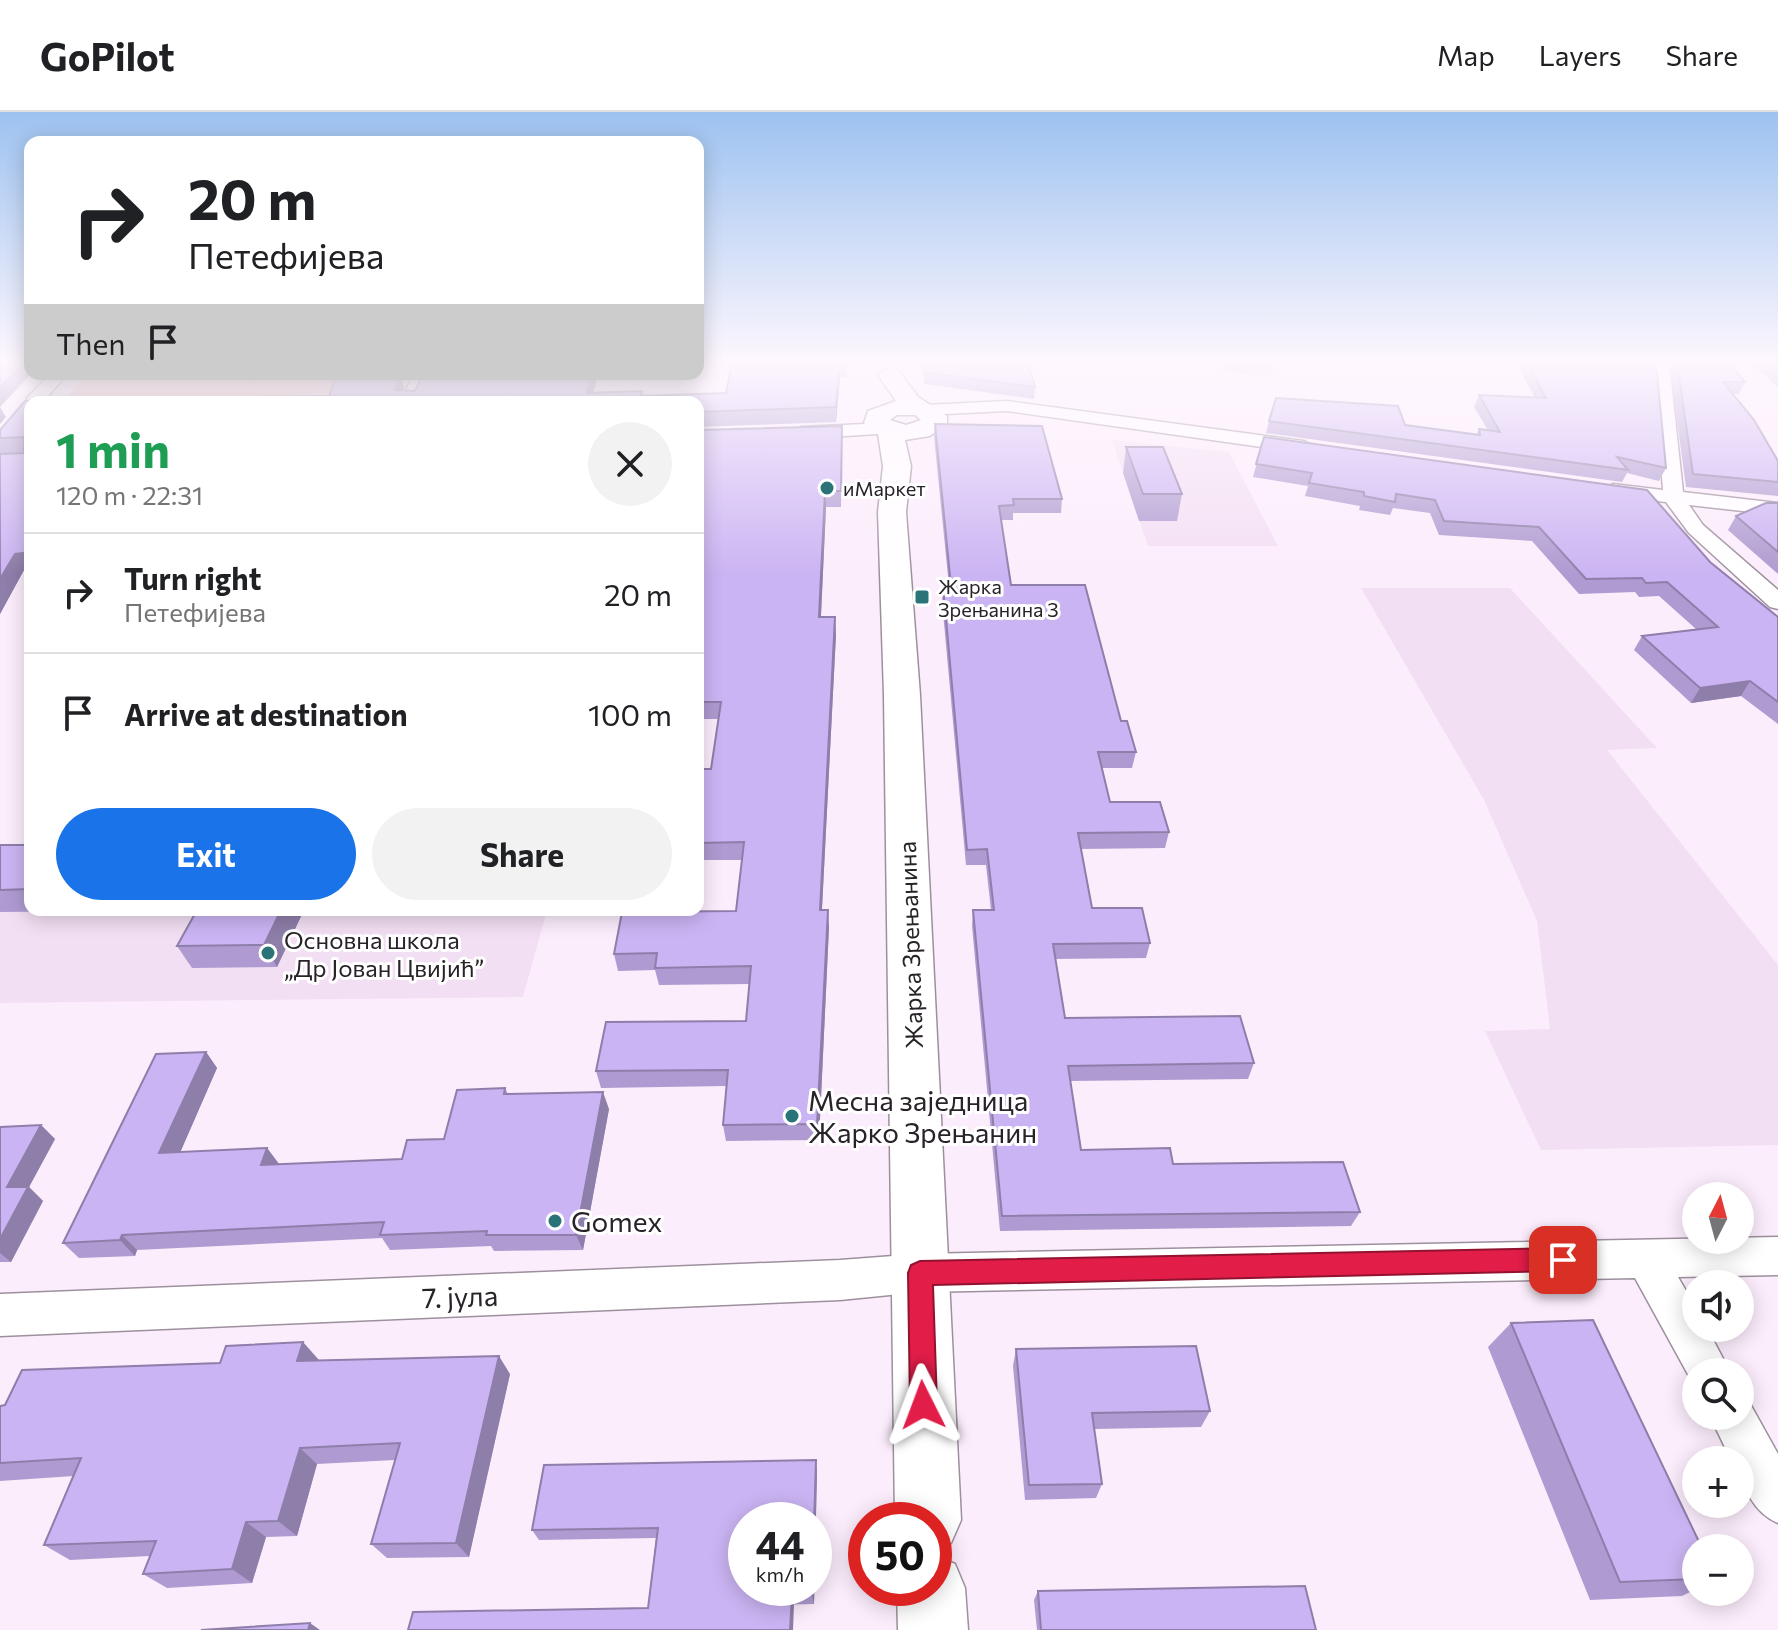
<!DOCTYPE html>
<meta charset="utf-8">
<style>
body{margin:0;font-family:Commissioner,sans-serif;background:#f2f2f2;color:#202124;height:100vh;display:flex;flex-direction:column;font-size:30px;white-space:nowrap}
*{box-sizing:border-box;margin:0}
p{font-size:26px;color:#757577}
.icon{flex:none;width:44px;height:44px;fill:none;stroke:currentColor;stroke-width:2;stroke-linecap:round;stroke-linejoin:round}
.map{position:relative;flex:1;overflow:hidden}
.details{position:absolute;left:24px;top:284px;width:680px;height:520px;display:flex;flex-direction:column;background:#fff;border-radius:16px;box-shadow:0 4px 20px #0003}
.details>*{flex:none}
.guide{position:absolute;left:24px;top:24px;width:680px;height:244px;border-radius:16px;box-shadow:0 4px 20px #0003;background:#fff;color:#202124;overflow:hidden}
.needle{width:52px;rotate:6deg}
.fabs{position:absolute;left:1682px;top:1070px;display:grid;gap:16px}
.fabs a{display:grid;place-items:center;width:72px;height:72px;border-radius:50%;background:#fff;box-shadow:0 4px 20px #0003;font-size:40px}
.speed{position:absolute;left:728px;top:1390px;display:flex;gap:16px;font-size:40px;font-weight:700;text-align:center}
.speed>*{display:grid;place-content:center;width:104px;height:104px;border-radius:50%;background:#fff;box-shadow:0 4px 20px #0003;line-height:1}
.speed small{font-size:20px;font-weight:400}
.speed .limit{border:12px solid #d22;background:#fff;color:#111}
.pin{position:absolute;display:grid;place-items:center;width:68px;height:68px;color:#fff;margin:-34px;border-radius:16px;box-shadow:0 4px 12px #0006}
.me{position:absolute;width:88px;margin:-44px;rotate:357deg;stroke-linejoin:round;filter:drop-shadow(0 0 6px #0008)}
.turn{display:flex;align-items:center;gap:28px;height:168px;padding:0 32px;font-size:36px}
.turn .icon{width:104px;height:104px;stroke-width:2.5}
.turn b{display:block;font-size:56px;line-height:68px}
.then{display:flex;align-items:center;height:76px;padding:0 32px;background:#0003;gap:16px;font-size:30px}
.round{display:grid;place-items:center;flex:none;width:84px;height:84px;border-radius:42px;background:#f2f2f2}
.summary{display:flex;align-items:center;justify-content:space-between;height:136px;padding:0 32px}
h1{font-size:48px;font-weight:700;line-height:60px;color:#1e9e55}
.action{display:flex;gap:16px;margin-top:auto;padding:16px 32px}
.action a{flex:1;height:92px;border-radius:48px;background:#1a73e8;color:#fff;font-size:32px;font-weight:700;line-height:92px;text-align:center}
.action a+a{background:#f2f2f2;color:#202124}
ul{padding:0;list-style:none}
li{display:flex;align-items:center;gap:24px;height:120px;padding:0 32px;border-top:2px solid #e0e0e0}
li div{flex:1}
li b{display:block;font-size:30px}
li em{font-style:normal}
header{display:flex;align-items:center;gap:48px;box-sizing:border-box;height:112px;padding:0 40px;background:#fff;border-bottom:2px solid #e0e0e0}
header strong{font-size:38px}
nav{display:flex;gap:44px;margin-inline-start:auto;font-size:28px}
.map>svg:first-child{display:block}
</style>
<header>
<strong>GoPilot</strong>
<nav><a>Map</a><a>Layers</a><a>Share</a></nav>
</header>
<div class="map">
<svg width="1778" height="1518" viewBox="0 0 1778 1518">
<rect width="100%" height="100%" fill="#fcedfc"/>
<!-- built -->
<g fill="#f3dff3">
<path d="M1112,328L1229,340L1278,434H1148Z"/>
<path d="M1361,476H1510L1657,636L1607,638L1778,853V1033L1541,1038L1485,919L1550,917L1537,809L1484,688Z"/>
<path d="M30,722V798H547L523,885L0,891V762Z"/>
</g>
<!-- green -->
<g fill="#f9c2c4">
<path d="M1224,250H1273V264L1223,260Z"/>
<path d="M87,262H408L402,276L182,290H63Z"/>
</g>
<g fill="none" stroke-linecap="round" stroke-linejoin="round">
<!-- street casing -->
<g stroke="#9d909d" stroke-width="3">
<g id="street">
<path d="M1653,250H1669L1683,380L1778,391V403L1689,393L1703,413L1778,478V497L1770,495L1689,421L1666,390L1613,384L1603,378L1613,372L1663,378Z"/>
<path d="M50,262H67L43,290H30V295L27,294V286Z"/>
<path d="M413,262H429L419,290H401Z"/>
<path d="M1007,289L1304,329L1313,335L1304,341L1007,299L925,303L916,298L925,293Z"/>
<path d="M886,311L892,313V321L801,327L792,321L801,315Z"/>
<path d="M1778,1125V1163L1678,1165L1696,1196V1216H1707L1730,1260H1696V1277L1635,1166L920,1180L840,1188L0,1224V1182L840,1148L920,1142Z"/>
<path d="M1740,1285L1748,1288L1778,1342V1411C1754,1401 1740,1374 1740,1348H1731L1710,1304H1740Z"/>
</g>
</g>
<!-- secondary casing -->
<g stroke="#9d909d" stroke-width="3">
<g id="secondary">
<path d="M890,256L898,258L918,285L947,304V311L930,324L905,328L911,354L906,400L920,583L961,1408L951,1431L934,1439V1408H895L884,583L878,400L883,354L878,322L864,311L868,299L896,289L878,263ZM897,303H915L921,308L906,313L890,308Z"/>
<path d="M934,1443L955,1452L965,1476L968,1518H898L897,1476H934Z"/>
</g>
</g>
<!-- street -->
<use href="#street" fill="#fff" fill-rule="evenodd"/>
<!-- secondary -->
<use href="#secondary" fill="#fff" fill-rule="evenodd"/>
</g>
<!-- wall -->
<g fill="#af9bd1">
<path d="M732,250H847L846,265H840L836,310L698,315V290L329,284L400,262L404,276L403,278L415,279L423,262H598L593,280L642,279L643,283L726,281Z"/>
<path d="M923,250H1028L1035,275L1034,287L924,272Z"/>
<path d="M1516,250H1656L1666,356L1659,369L1627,361L1622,370L1266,321L1269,309L1405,313L1477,322L1479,317L1488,318L1474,295L1479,283L1535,286Z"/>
<path d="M1669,250H1728L1745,270L1739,282H1732L1778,349V384L1686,375Z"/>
<path d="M1750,250H1778V275Z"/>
<path d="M82,285L84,290H30V457L24,458L0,502V342L24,341H0V318L25,289Z"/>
<path d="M935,312L1062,387L1061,401H1013V408H1001L1011,473L1121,609L1136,640L1132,656H1101L1110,690L1169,720L1165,736L1081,737L1092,796L1150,831L1146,846L1055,847L1065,906L1254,951L1248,967L1070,969L1081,1038L1173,1052L1360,1100L1351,1114L1000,1119L972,814L973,798H991L986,753H966L942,489L943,474H949L934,325Z"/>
<path d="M842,314L841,395H826L821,505L836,522L822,798L829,815L819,1028L726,1029L723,1013L726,974L601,976L596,959L746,909L750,872L659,873L655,858L618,859L614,842L736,799L742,748H698V663L711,657L718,607H698V318Z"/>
<path d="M1264,325L1710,450L1778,505V612L1741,584L1691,591L1634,538L1642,524L1696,517L1659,484L1639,485L1635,480L1579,482L1532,429L1439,423L1430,401L1393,396L1390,403L1359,398L1360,394L1305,384L1308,374L1253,365Z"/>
<path d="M1126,335L1182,382L1177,409H1139L1123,361Z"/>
<path d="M1778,391V462L1728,418L1736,404Z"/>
<path d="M0,733H30V798H304L277,855L192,856L177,834L197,798L0,800Z"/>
<path d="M206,940L217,956L180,1040L267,1036L279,1052L402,1047L444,1027L505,976L508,982L609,997L583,1138L494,1139L491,1134L390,1138L382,1126L137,1138L135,1144L79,1146L63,1131Z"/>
<path d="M41,1013L55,1027L29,1075L43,1089L11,1150H0V1015Z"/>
<path d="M1511,1211L1696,1436V1477L1682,1484L1590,1488L1488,1235Z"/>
<path d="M1016,1237L1210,1299L1201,1315L1094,1317L1102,1372L1096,1386L1025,1388L1013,1254Z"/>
<path d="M319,1248L510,1262L469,1445L387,1446L371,1432L395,1348L317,1352L297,1424L266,1425L252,1471L167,1476L143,1462L150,1444L70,1448L44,1433L74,1364L0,1369V1294Z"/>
<path d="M817,1359L814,1492L648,1496L656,1426L539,1428L532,1418Z"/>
<path d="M1038,1479L1316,1518H1037L1034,1488Z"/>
</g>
<!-- shaded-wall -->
<g fill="#8e7eaa">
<path d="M24,250H30V262H31L0,295L6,305L0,312V275Z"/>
<path d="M840,251V265L836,310V295Z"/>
<path d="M400,262L404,276L400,290L395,278Z"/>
<path d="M592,262H598L591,290L587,281Z"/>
<path d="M825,379L826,395L820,522L819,505Z"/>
<path d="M30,440V457L24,458L0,502V467L15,442Z"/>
<path d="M835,505L836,522L821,815L820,798Z"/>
<path d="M1750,569L1741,584L1691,591L1700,576Z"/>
<path d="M281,798H304L277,855L264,833Z"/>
<path d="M828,798L829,815L819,1028L817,1012Z"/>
<path d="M206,940L217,956L173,1057L159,1041Z"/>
<path d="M603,980L609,997L583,1138L576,1123Z"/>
<path d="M41,1013L55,1027L29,1075L43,1089L11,1150L0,1141V1127L7,1075Z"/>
<path d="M267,1036L279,1052L261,1053Z"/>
<path d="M122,1123L137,1138L135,1144L120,1128Z"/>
<path d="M303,1230L319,1248L297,1249Z"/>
<path d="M499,1244L510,1262L469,1445L456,1431Z"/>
<path d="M300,1336L317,1352L297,1424L278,1409Z"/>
<path d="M816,1348L817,1359L814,1492L812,1483V1476H814Z"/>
<path d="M246,1410L266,1425L252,1471L232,1457Z"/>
<path d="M792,1483L794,1492L793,1518H790Z"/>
<path d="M310,1511L320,1518H308Z"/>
</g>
<!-- building -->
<g fill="#cbb4f3" stroke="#8e7eaa" stroke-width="2">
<path d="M0,250H24L0,275Z"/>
<path d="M732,250H846L840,251L836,295L698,300V290H181L185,286L329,284L335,267L396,262H400L395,278L415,279L423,262H592L587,281L642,279L641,284L726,281Z"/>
<path d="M924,250H1028L1035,275L924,260Z"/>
<path d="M1527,250H1656L1666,356L1617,345L1628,358L1269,309L1276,286L1398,294L1405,313L1480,323L1479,317L1500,320L1479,283L1546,286Z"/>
<path d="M1677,250H1728L1745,270H1723L1754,308L1778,349V370L1693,362Z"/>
<path d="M1769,250H1778V258Z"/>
<path d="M82,285L78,290H30V440L15,442L0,467V342L24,341V325L0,326V318L25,289Z"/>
<path d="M935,312L1042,314L1062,387H1013L1014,393L999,394L1011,473H1085L1121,609H1127L1136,640H1098L1110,690H1160L1169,720L1078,721L1092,796H1142L1150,831L1053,832L1065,906L1240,904L1254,951L1068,954L1081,1038L1170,1036L1173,1052L1343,1050L1360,1100L1002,1104L973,798H994L987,737L967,738L943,474H951Z"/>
<path d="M842,314L841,379H825L819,505H835L820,798H828L817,1012L723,1013L728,958L596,959L606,910L746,909L751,854L655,856L657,841L614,842L622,800L736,799L744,730L698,731V663L699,657H711L721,590H698V318Z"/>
<path d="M1264,325L1647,378L1710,450L1778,505V590L1750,569L1700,576L1642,524L1718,515L1667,470L1646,471L1642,466L1586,467L1539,415L1444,409L1435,388L1396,382L1395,390L1364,384V380L1309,371L1312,361L1256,352Z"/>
<path d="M1126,335H1163L1182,382H1143Z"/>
<path d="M1766,391H1778V440L1736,404Z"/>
<path d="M0,733H30V777L0,778Z"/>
<path d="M197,798H281L264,833L177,834Z"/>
<path d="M206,940L159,1041L267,1036L261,1053L402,1047L407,1028L444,1027L457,978L505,976L504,982L603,980L576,1123H486L487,1119L380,1123L384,1110L122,1123L120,1128L63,1131L156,942Z"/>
<path d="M41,1013L7,1075H28L0,1127V1015Z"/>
<path d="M1593,1208L1702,1436H1696V1467L1620,1470L1511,1211Z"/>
<path d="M303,1230L297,1249L499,1244L456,1431L371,1432L400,1331L300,1336L278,1409L246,1410L232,1457L143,1462L156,1429L44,1433L81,1346L0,1351V1294L5,1293L22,1258L220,1251L226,1234Z"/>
<path d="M1196,1234L1210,1299L1092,1301L1102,1372L1029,1373L1016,1237Z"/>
<path d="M816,1348L814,1413V1408H746V1476H812V1483H792L790,1518H408L413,1500L648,1496L658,1416L532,1418L544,1353Z"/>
<path d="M1305,1474L1316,1518H1041L1038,1479Z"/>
<path d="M310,1511L308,1518H201Z"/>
</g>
<!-- sky -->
<linearGradient id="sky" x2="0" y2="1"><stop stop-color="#9dc2f0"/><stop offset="0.54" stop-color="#fef7fe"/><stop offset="1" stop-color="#fef7fe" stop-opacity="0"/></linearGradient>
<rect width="1778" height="463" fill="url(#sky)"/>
<!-- route -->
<path fill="#e11d48" stroke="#92132f" stroke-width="2" d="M1563,1136L1571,1139L1575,1148L1571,1156L1563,1159L933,1173L937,1293L933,1303L923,1307L914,1303L910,1293L908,1161L911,1153L920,1149Z"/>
<!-- markers -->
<g fill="#2a7479" stroke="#fff" stroke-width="3">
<circle cx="827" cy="376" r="8"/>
<rect x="914" y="477" width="16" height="16" rx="4"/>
<circle cx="268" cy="841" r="8"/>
<circle cx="792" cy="1004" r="8"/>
<circle cx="555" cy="1109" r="8"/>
</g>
<g text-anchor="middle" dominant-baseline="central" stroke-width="6" stroke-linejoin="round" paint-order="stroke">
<!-- far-poi labels -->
<g font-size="20" fill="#282328" stroke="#fff" text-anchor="start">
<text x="843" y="376">иМаркет</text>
<text x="938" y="474">Жарка<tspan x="938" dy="23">Зрењанина 3</tspan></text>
</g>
<!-- poi labels -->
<g font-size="24" fill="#282328" stroke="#fff" text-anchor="start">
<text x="284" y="827">Основна школа<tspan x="284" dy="28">„Др Јован Цвијић”</tspan></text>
</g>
<!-- street labels -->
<g font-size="24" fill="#282328" stroke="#fff">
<text transform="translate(910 833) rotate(-92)">Жарка Зрењанина</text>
</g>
<!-- near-poi labels -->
<g font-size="28" fill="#282328" stroke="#fff" text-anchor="start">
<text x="808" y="988">Месна заједница<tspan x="808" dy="32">Жарко Зрењанин</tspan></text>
<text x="571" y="1109">Gomex</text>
</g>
<!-- near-street labels -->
<g font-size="28" fill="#282328" stroke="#fff">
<text transform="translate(460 1184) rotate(-2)">7. јула</text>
</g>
</g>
</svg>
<div class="fabs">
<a><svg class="needle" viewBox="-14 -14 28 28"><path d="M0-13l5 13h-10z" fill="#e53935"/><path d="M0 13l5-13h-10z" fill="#757577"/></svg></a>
<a><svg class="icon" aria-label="sound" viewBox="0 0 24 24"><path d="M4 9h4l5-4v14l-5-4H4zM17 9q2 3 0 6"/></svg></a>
<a><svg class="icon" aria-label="search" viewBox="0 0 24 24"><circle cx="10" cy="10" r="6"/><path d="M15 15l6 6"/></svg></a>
<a>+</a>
<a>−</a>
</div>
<div class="speed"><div>44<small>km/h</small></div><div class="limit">50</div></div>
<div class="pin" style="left:1563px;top:1148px;background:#d93025"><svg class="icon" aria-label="arrive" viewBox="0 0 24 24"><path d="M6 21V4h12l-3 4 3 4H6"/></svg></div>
<svg class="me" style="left:923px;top:1293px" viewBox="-20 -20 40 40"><path d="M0-17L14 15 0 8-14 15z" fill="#e11d48" stroke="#fff" stroke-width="4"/></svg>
<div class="guide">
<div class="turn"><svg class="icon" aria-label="right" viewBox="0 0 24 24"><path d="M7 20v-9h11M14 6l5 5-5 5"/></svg><div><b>20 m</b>Петефијева</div></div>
<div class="then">Then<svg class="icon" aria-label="arrive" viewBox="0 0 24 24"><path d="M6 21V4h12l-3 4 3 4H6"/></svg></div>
</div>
<section class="details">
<div class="summary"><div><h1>1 min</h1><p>120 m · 22:31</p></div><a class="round"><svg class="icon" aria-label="close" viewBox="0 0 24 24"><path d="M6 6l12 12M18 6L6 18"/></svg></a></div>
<ul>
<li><svg class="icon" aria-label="right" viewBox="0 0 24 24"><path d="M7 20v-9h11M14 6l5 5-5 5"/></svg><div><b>Turn right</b><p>Петефијева</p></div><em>20 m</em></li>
<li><svg class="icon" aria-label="arrive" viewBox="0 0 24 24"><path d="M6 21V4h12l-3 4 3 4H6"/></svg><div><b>Arrive at destination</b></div><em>100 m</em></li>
</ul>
<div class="action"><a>Exit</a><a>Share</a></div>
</section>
</div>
